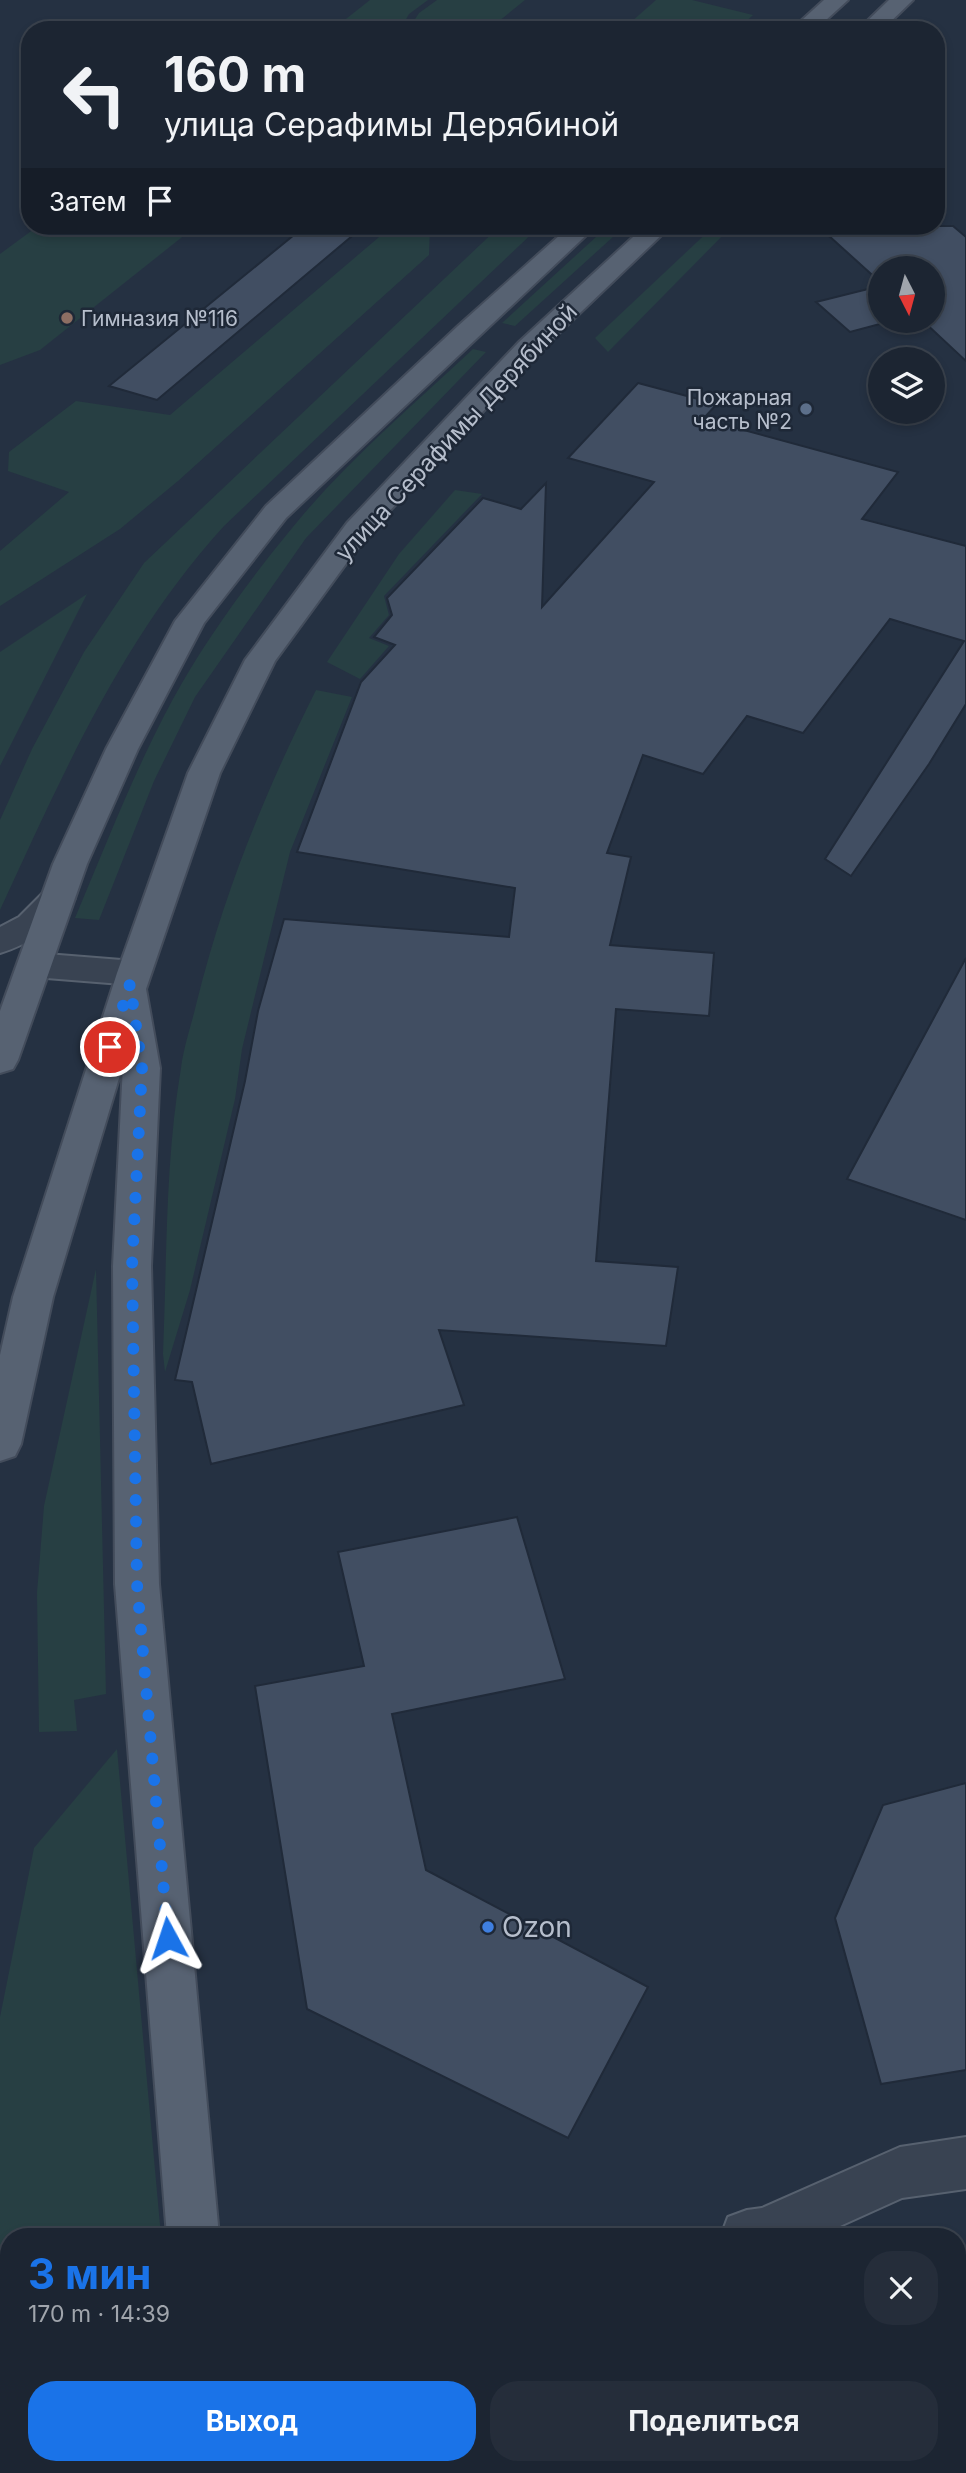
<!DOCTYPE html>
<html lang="ru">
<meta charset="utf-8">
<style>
body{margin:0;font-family:Inter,sans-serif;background:#252d3a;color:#f1f3f6;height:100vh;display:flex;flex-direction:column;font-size:26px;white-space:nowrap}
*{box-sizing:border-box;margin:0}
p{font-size:23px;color:#a0a5ac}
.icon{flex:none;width:38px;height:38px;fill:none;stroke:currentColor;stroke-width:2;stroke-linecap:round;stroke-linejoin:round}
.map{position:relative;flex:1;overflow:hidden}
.panel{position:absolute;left:0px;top:2228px;width:966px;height:247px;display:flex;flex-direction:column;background:#1c2532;border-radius:28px 28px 0 0;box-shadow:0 4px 10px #0003,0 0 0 2px #3a424d}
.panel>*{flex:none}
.hud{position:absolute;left:21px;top:21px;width:924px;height:214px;border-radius:28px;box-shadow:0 4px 10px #0003,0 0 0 2px #3a424d;background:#1c2532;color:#f1f3f6;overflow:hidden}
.needle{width:46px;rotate:174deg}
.fabs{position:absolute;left:868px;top:256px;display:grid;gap:14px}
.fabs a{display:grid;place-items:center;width:77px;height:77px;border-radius:50%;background:#1c2532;box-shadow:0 4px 10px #0003,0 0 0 2px #3a424d;font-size:35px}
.pin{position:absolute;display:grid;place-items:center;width:60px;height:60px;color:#fff;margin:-30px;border:4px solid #fff;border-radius:50%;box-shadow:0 2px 7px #0007}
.me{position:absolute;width:77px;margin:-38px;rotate:355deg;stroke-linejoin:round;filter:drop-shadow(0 0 5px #0008)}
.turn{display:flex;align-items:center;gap:24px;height:147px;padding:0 28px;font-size:32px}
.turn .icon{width:91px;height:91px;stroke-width:2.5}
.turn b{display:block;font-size:49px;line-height:60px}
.then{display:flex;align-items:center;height:66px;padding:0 28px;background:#0003;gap:14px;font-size:26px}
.round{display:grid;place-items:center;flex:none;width:74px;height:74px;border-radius:28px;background:#252d3a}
.summary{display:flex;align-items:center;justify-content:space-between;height:119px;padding:0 28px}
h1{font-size:42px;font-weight:700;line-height:52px;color:#1a73e8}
.cta{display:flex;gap:14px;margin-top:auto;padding:14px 28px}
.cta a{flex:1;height:80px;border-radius:28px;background:#1a73e8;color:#fff;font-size:28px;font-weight:700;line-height:80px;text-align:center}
.cta a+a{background:#252d3a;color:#f1f3f6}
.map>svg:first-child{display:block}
</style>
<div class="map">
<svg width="966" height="2473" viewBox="0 0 966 2473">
<rect width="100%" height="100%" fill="#253142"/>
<!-- green -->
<g fill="#273f43">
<path d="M370,0H428L409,14L400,30H332Z"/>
<path d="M437,0H525L488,30H408L419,13Z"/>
<path d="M656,0H692L753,15L737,30H622Z"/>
<path d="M38,226H196L40,350L0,365V254Z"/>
<path d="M392,226L430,227L429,255L178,481L120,529L0,606V551L69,492L8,471L9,452L76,401L170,415Z"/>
<path d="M500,226H540L224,526C122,638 63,774 0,910V820L32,749L84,652L144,563Z"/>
<path d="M608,226H625L515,326L502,323Z"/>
<path d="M714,226H732L608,352L595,338Z"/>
<path d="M473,349L486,352L306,538L195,697L154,781L99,920L75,918C106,845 135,769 173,699C204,642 247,583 288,533C342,465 410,408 473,349Z"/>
<path d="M455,490L482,494L384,596L389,615L369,638L389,646L360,679L327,662L399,554Z"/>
<path d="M87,594L0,766V652Z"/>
<path d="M316,690L352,697L290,852L242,1049L235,1099L190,1290L165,1372L163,1354C167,1259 165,1162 181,1068C184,1045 192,1023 197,1001C224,892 266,790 316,690Z"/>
<path d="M96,1269L106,1694L74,1700L77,1731L39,1732L37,1593L44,1506Z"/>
<path d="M117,1749L161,2236H9V2466H181L182,2473H0V2017L34,1848Z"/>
</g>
<!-- building -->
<g fill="#414e62" stroke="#202a39" stroke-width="2">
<path d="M305,226H364L157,400L109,386Z"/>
<path d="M818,226H953L966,237V361L922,320H933V268H880V282Z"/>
<path d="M880,286V324L850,332L816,302Z"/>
<path d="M638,383L717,404L703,419L898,472L862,519L966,546V704L929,764L851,876L825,859L964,641L890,619L803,733L747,716L703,774L643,755L607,853L631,857L610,945L714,953L709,1016L616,1009L596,1261L678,1267L666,1346L439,1330L464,1405L211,1464L192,1382L175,1380L245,1081L258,1011L284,919L509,937L515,888L297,852L361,682L395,645L374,637L392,615L387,598L483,498L521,509L546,483L542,607L654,482L568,458Z"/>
<path d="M966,958V1220L847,1179Z"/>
<path d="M517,1517L565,1679L392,1714L426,1870L648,1987L568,2138L307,2009L255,1686L364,1666L338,1552Z"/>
<path d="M966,1783V2070L881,2084L835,1918L883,1805Z"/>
</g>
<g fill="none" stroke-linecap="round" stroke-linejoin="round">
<!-- minor casing -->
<g stroke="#57616f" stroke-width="4">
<g id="minor">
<path d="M58,887L70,890L75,898C58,925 30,944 0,953V927L19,917L46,890Z"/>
<path d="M34,953L134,961L146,965L151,973L146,981L134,985L34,977L22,973L17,965L22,957Z"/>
<path d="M966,2137V2189L902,2198L818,2236H721L728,2217L747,2210L762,2208L900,2147Z"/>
</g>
</g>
<!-- primary casing -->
<g stroke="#434c5b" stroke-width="4">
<g id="primary">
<path d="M824,0H848L815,30H791Z"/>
<path d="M889,0H913L882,30H858Z"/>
<path d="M570,226H596L286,518L204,623L138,749L87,864L18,1060L13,1069L0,1073V1011L53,864L106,749L175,621L266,506L458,326Z"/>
<path d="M645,226H671L537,354L367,535L275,661L220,773L146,989L160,1068L151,1266L159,1584L219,2236H167L115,1584L113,1266L123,1065L53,1297L21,1444L15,1456L0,1461V1355L13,1297L117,973L188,773L245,660L347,523L519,342Z"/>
<path d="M189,2466H245L246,2473H190Z"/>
</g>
</g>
<!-- minor -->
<use href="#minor" fill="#394352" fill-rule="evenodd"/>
<!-- primary -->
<use href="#primary" fill="#576272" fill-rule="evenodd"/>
</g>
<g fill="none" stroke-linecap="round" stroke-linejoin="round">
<!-- route -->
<path stroke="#1a73e8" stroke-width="12" stroke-dasharray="0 21.6" d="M110,1047L130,984L142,1068L132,1266L137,1584L168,1938"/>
</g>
<!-- markers -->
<circle fill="#8d6e63" stroke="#1e2837" stroke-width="2.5" cx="67" cy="318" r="7"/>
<circle fill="#5c6f8a" stroke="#1e2837" stroke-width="2.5" cx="806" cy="409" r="7"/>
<circle fill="#3f7fe0" stroke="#1e2837" stroke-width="2.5" cx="488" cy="1927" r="7"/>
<g text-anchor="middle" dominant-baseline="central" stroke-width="5" stroke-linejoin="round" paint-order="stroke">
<!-- far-poi labels -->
<g font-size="21" fill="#b6becc" stroke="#1e2837" text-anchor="start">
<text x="81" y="318">Гимназия №116</text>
<text x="792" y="397" text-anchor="end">Пожарная<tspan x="792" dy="24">часть №2</tspan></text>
</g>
<!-- street labels -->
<g font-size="24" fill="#b6becc" stroke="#1e2837">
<text transform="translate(456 432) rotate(-47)">улица Серафимы Дерябиной</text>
</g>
<!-- near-poi labels -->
<g font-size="28" fill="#b6becc" stroke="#1e2837" text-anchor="start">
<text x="502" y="1927">Ozon</text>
</g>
</g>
</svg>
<div class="fabs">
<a><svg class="needle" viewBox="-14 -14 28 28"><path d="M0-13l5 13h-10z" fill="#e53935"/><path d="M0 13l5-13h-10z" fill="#a0a5ac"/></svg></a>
<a><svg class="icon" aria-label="layers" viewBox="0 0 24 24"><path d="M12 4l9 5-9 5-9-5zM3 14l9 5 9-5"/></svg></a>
</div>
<div class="pin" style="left:110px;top:1047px;background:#d93025"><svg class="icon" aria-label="arrive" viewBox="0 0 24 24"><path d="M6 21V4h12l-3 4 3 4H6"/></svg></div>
<svg class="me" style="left:168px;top:1938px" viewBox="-20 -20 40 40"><path d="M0-17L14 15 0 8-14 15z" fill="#1a73e8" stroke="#fff" stroke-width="4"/></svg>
<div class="hud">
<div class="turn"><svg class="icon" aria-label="left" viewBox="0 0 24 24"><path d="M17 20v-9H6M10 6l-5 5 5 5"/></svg><div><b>160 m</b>улица Серафимы Дерябиной</div></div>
<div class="then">Затем<svg class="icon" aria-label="arrive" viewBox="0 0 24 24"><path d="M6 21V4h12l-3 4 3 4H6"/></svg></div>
</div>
<section class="panel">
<div class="summary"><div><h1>3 мин</h1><p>170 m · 14:39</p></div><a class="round"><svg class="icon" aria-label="close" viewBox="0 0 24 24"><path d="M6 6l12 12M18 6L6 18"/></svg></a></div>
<div class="cta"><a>Выход</a><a>Поделиться</a></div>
</section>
</div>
